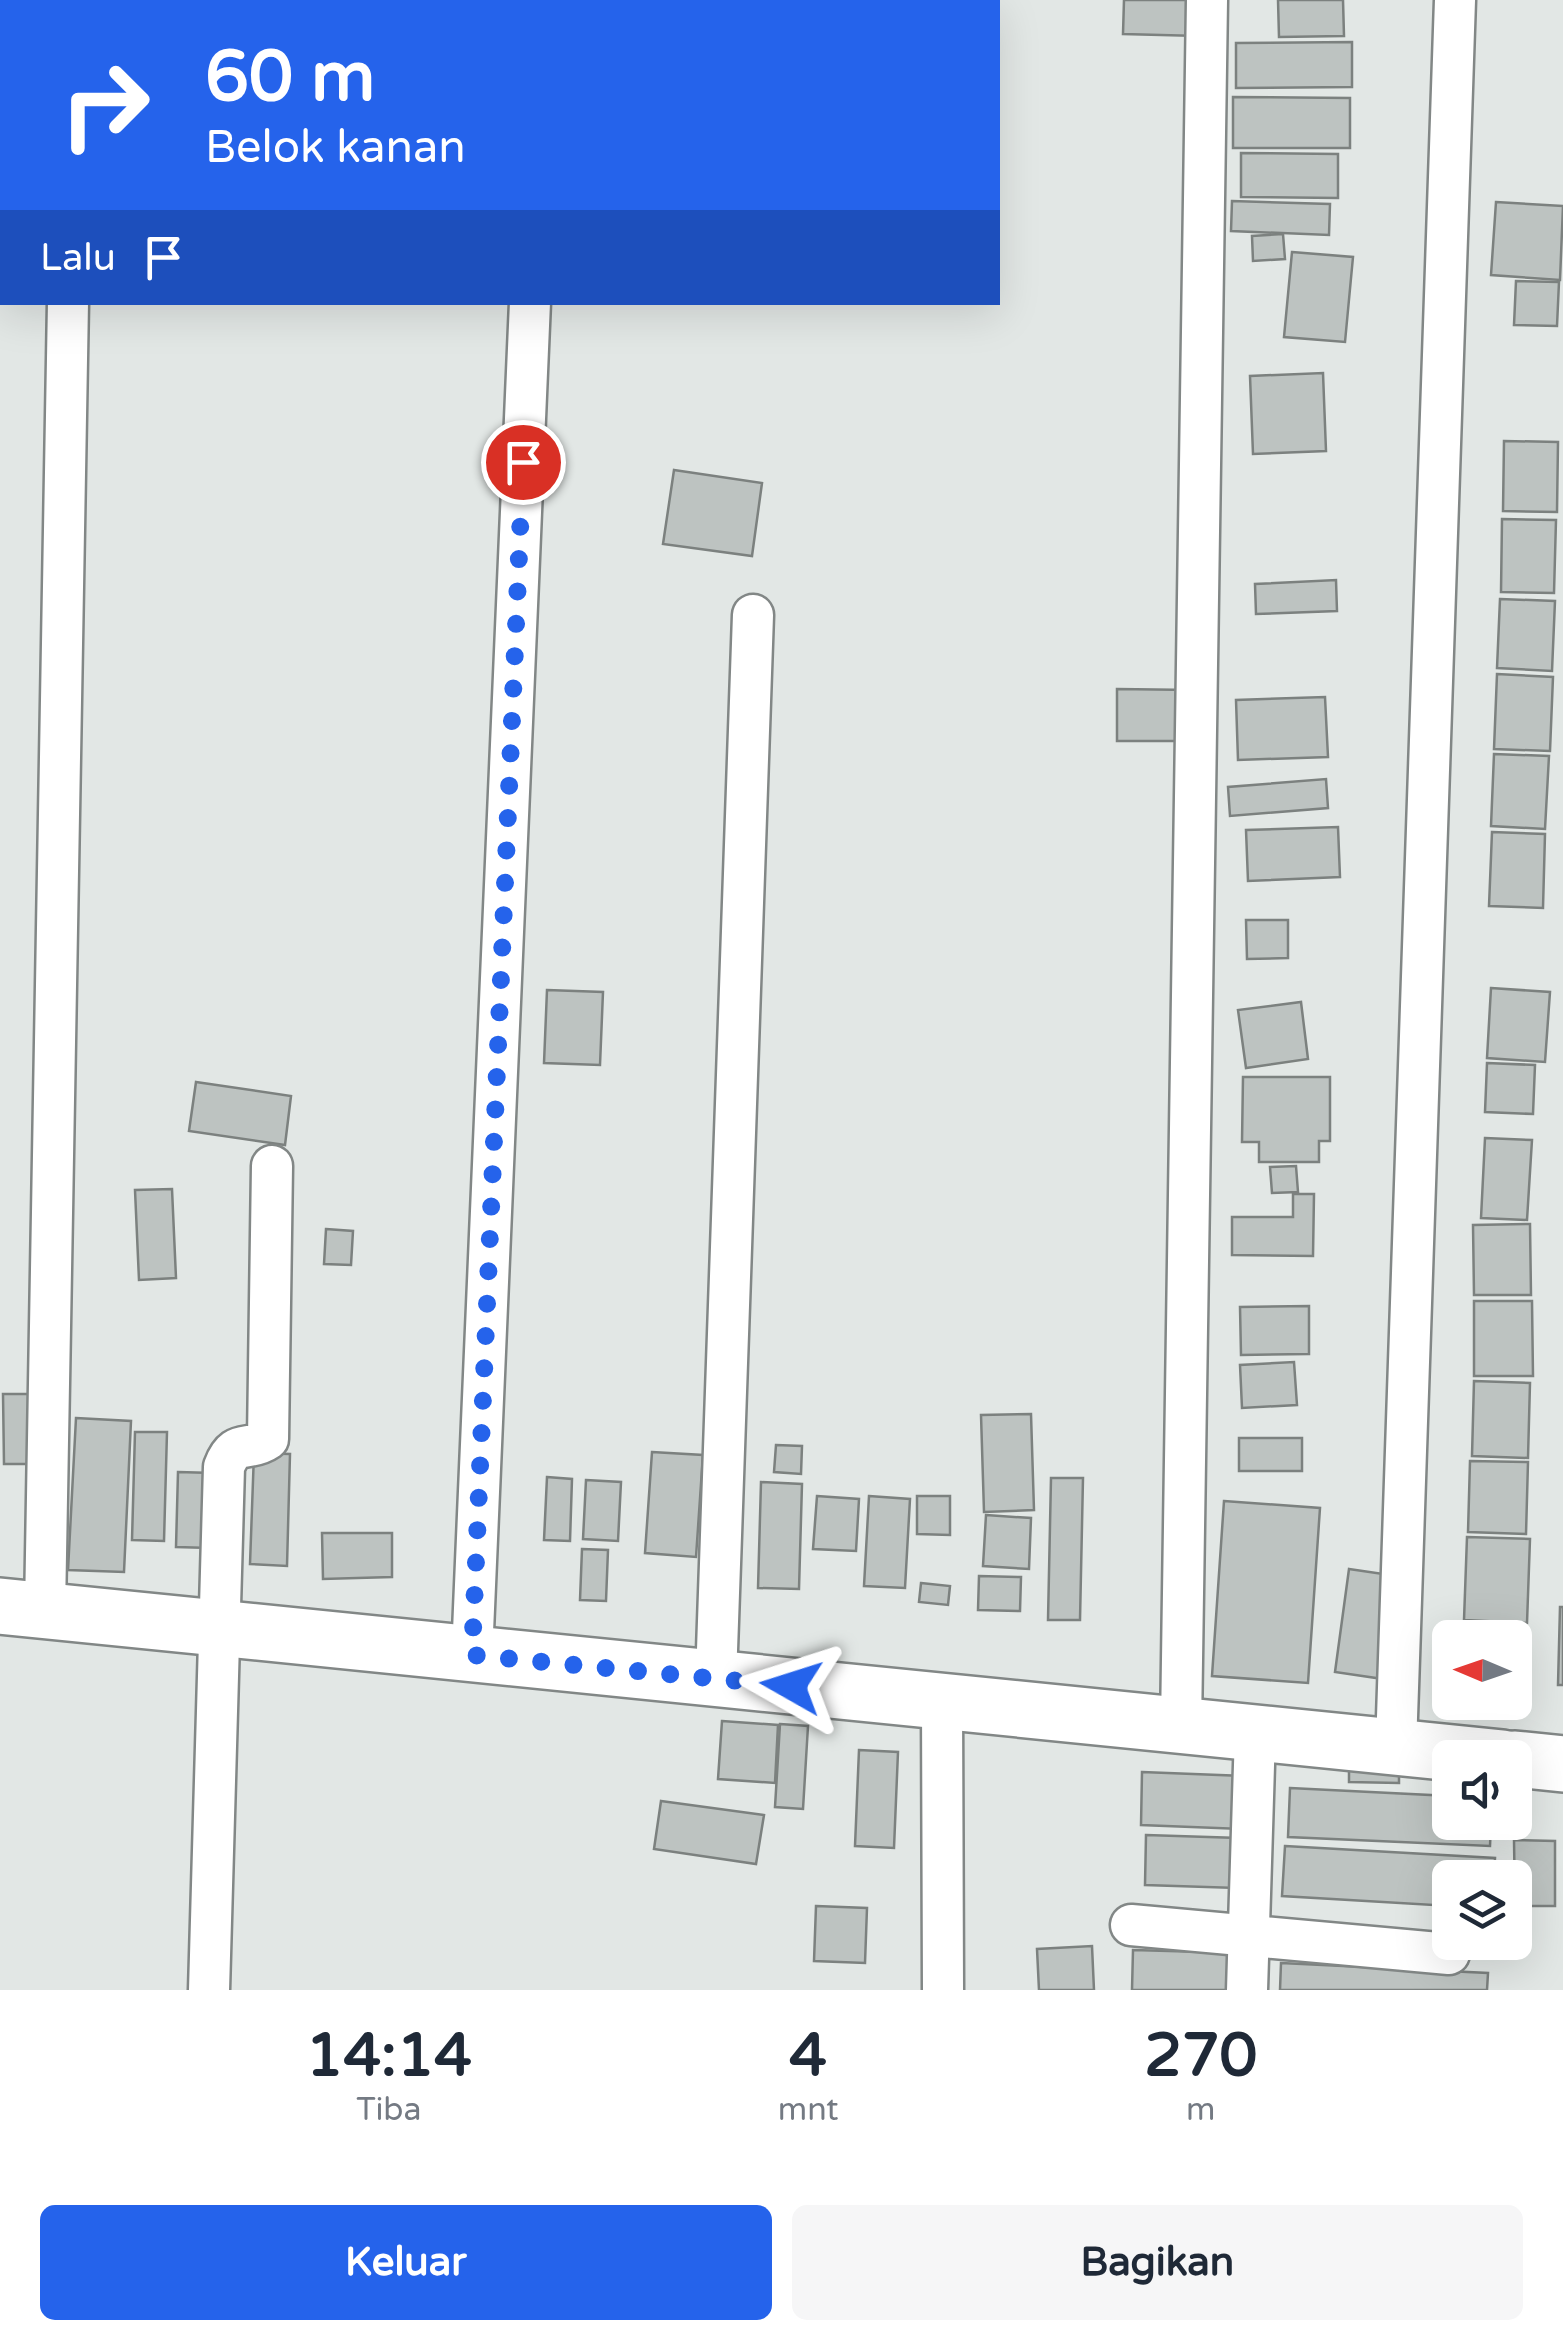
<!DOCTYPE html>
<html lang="id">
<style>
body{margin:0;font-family:"Varela Round",sans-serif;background:#f6f6f7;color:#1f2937;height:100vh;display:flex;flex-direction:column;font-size:38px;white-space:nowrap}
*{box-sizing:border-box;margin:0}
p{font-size:32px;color:#747a83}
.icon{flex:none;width:55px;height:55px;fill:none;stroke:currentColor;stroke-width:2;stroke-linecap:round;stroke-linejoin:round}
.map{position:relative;height:1990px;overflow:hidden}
.details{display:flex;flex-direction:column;background:#fff;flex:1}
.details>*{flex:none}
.top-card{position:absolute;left:0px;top:0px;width:1000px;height:305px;box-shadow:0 10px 40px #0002;background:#2563eb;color:#fff;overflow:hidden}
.needle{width:65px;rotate:272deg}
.controls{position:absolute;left:1432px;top:1620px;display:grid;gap:20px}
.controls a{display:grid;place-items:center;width:100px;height:100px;border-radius:15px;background:#fff;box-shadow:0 10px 40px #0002;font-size:50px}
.pin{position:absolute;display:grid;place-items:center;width:85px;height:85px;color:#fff;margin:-42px;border:5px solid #fff;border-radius:50%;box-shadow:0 2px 10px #0007}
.me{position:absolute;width:110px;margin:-55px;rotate:276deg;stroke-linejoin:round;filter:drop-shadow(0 0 8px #0008)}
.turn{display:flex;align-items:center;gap:35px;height:210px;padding:0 40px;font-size:45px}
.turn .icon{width:130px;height:130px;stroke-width:2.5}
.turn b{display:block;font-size:70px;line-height:85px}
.then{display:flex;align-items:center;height:95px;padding:0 40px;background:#0003;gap:20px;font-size:38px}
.eta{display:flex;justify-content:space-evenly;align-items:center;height:170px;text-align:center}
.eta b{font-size:60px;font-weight:700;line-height:70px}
.action{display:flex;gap:20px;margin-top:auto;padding:20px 40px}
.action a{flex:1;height:115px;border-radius:15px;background:#2563eb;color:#fff;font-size:40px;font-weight:700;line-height:115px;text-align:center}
.action a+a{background:#f6f6f7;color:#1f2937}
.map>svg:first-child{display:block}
</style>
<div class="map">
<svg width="1563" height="1990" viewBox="0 0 1563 1990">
<rect width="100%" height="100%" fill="#e2e7e5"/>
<!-- building -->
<g fill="#bdc3c1" stroke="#7c817f" stroke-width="2.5">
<path d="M1124,0H1200L1199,36L1123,34Z"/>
<path d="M1278,0H1343L1344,36L1279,37Z"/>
<path d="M1352,42V87L1236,88V43Z"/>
<path d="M1233,97L1350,98V148H1233Z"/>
<path d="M1241,153L1338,154V198L1241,197Z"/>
<path d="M1232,201L1330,204L1329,235L1231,231Z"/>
<path d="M1496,202L1563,206L1560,280L1491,275Z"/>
<path d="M1283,234L1285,259L1253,261L1252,236Z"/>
<path d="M1292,252L1353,257L1345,342L1284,337Z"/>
<path d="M1516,281L1559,282L1557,326L1514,325Z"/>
<path d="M1323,373L1326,451L1253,454L1250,376Z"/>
<path d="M1504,441L1558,442L1557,512L1503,511Z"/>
<path d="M674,470L762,483L752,556L663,544Z"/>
<path d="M1502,519L1556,520L1554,593L1501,592Z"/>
<path d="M1336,580L1337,611L1256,614L1255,584Z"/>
<path d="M1500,599L1555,601L1552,671L1497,668Z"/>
<path d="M1497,674L1553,677L1550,751L1494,749Z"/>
<path d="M1117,689L1192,690L1191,741H1117Z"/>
<path d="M1325,697L1328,757L1238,760L1236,700Z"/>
<path d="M1494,754L1549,756L1545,829L1491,826Z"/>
<path d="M1326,779L1328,808L1230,816L1228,787Z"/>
<path d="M1338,827L1340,877L1248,881L1246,830Z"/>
<path d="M1492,832L1545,834L1543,908L1489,906Z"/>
<path d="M1246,920H1288V958L1247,959Z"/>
<path d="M1491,988L1550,992L1545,1062L1487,1058Z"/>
<path d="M547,990L603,992L600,1065L544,1063Z"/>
<path d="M1301,1002L1308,1059L1246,1068L1238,1010Z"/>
<path d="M1487,1063L1535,1065L1533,1114L1485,1112Z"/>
<path d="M1243,1077H1330V1141H1319V1162H1259V1142H1242Z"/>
<path d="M196,1082L291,1096L285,1145L189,1131Z"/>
<path d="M1485,1138L1532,1140L1527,1220L1481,1218Z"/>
<path d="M1296,1166L1298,1192L1272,1193L1270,1167Z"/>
<path d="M172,1189L176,1278L139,1280L135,1190Z"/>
<path d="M1293,1194H1314L1313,1256L1232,1255V1217H1293Z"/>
<path d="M1530,1224L1531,1295H1474L1473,1225Z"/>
<path d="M326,1229L353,1231L351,1265L324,1264Z"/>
<path d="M1474,1301H1532L1533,1376H1474Z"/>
<path d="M1309,1306V1354L1241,1355L1240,1307Z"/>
<path d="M1294,1362L1297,1405L1242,1408L1240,1365Z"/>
<path d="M1474,1381L1530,1383L1528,1458L1472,1456Z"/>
<path d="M3,1394H44L45,1464H4Z"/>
<path d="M1031,1414L1034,1510L984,1512L981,1415Z"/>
<path d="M76,1418L131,1421L124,1572L68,1570Z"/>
<path d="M135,1432H167L164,1541L132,1540Z"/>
<rect x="1239" y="1438" width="63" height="33"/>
<path d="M776,1445L802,1446L801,1474L774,1472Z"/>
<path d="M652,1452L703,1455L696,1557L645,1553Z"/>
<path d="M254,1453L290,1454L287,1566L250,1564Z"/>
<path d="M1470,1461L1528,1462L1526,1534L1468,1532Z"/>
<path d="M178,1472L213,1473L210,1548L176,1547Z"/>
<path d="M547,1477L572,1479L570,1541L544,1540Z"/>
<path d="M1051,1478H1083L1080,1620H1048Z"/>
<path d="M586,1480L621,1482L618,1541L583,1539Z"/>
<path d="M761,1482L802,1484L799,1589L758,1588Z"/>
<path d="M817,1496L859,1499L856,1551L813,1549Z"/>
<path d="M869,1496L910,1499L905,1588L864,1586Z"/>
<path d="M917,1496H950V1535L917,1534Z"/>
<path d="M1224,1501L1320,1508L1308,1683L1212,1676Z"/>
<path d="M986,1515L1031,1518L1029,1569L983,1566Z"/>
<path d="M322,1533H392V1577L323,1579Z"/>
<path d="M1467,1537L1530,1539L1527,1623L1464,1620Z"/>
<path d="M582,1549L608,1550L606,1601L580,1600Z"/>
<path d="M1349,1569L1397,1576L1383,1679L1335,1672Z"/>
<path d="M979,1576L1021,1577L1020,1611L978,1610Z"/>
<path d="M921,1583L950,1586L948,1605L919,1602Z"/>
<path d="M1560,1607H1563V1685H1558Z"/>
<path d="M1447,1641H1450V1700L1445,1699Z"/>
<path d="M1515,1643L1521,1644L1519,1702H1515Z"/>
<path d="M722,1721L778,1725L775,1783L718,1779Z"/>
<path d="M780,1724L808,1726L803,1809L775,1807Z"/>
<path d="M859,1750L898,1752L894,1848L855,1846Z"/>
<path d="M1349,1754H1399V1783L1349,1782Z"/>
<path d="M1142,1772L1244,1776L1242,1829L1141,1825Z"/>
<path d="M1290,1788L1450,1796V1822H1491L1490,1846L1288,1837Z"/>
<path d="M661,1801L764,1815L756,1864L654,1849Z"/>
<path d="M1146,1835L1239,1838L1237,1888L1145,1885Z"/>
<path d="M1514,1840L1555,1841V1906H1515Z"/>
<path d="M1285,1846L1495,1858L1494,1878H1450V1906L1282,1896Z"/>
<path d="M816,1906L867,1908L865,1963L814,1961Z"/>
<path d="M1092,1946L1094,1990H1039L1037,1949Z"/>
<path d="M1133,1950L1240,1953L1239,1990H1132Z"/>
<path d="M1281,1963L1488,1973L1487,1990H1280Z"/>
</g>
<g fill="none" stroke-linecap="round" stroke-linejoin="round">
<!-- street casing -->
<g stroke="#828786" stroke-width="45">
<g id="street">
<path d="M78,2V0"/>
<path d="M543,2V0"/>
<path d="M0,217H2"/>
<path d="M45,1611L68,302"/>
<path d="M472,1655L530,302"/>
<path d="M716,1679L753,615"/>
<path d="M942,1702L943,1990"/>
<path d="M1181,1726L1207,0"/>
<path d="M1396,1747L1455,0"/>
<path d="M1131,1925L1449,1954"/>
<path d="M209,1990L224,1467C235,1437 248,1453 268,1439L272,1166"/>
<path d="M1247,1990L1255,1733"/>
</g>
</g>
<!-- secondary casing -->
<g stroke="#828786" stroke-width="60">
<g id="secondary">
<path d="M0,1606L1503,1758"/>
<path d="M1515,1759L1563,1764"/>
</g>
</g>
<!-- street -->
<use href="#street" stroke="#fff" stroke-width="40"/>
<!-- secondary -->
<use href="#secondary" stroke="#fff" stroke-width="55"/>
</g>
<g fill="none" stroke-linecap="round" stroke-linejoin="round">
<!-- route -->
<path stroke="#2563eb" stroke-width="18" stroke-dasharray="0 32.4" d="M523,462L472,1655L791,1686"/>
</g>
</svg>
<div class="controls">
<a><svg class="needle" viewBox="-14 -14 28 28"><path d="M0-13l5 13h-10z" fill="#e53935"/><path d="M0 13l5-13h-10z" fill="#747a83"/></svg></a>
<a><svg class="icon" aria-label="sound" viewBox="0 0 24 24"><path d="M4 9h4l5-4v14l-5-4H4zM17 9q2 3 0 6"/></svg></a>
<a><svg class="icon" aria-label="layers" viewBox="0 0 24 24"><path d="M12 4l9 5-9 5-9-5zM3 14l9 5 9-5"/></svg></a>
</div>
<div class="pin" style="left:523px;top:462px;background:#d93025"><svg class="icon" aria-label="arrive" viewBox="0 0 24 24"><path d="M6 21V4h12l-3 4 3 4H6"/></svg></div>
<svg class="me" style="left:791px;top:1686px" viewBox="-20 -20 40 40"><path d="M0-17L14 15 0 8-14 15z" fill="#2563eb" stroke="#fff" stroke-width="4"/></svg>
<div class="top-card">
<div class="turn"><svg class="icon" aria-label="right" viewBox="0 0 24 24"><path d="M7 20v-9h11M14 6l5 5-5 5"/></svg><div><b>60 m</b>Belok kanan</div></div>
<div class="then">Lalu<svg class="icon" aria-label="arrive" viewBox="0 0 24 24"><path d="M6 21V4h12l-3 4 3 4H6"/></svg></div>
</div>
</div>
<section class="details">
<div class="eta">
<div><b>14:14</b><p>Tiba</p></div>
<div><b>4</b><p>mnt</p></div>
<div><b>270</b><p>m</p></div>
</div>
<div class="action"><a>Keluar</a><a>Bagikan</a></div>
</section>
